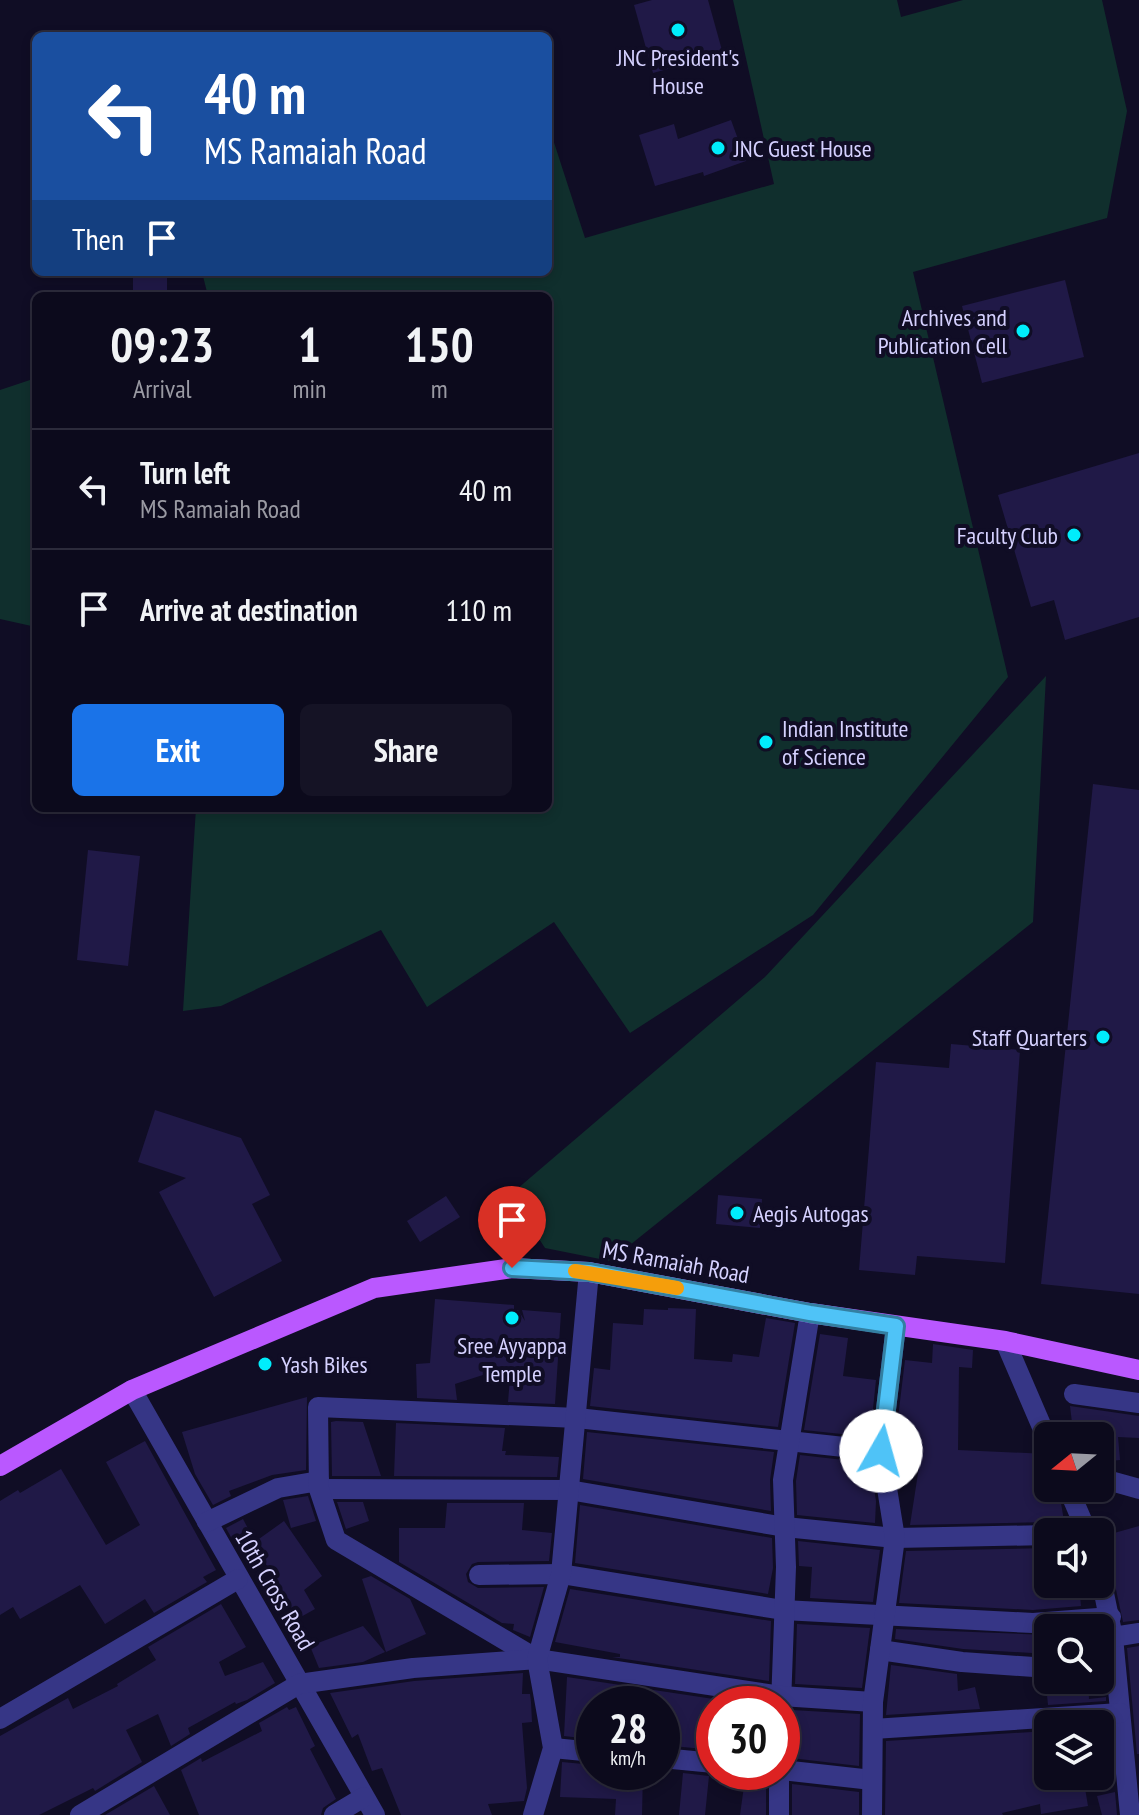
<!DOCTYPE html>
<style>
body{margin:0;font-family:"PT Sans Narrow",sans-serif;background:#151325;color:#f1f3f6;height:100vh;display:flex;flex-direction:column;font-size:30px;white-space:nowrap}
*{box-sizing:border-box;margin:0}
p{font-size:26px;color:#9a9aa3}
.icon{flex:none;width:44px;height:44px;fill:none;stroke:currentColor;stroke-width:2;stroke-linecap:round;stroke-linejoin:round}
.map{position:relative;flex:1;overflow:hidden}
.details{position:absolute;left:32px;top:292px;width:520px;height:520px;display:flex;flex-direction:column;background:#0c0a1c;border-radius:12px;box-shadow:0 4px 12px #0003,0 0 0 2px #2c2b3b}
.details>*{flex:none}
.guide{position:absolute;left:32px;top:32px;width:520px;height:244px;border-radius:12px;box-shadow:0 4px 12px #0003,0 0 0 2px #2c2b3b;background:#1a4fa0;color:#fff;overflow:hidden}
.needle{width:52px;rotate:252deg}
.fabs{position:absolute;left:1034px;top:1422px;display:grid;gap:16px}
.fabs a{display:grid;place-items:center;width:80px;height:80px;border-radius:12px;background:#0c0a1c;box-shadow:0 4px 12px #0003,0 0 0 2px #2c2b3b;font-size:40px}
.speed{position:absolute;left:576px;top:1686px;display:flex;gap:16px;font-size:40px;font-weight:700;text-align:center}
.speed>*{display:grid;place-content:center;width:104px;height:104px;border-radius:50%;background:#0c0a1c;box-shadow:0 4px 12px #0003,0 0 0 2px #2c2b3b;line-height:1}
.speed small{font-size:20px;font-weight:400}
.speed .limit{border:12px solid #d22;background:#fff;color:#111}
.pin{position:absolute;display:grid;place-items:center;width:68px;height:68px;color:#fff;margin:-82px -34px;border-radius:50% 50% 50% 0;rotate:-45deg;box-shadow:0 0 8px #0007}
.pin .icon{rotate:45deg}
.me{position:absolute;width:88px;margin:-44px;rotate:7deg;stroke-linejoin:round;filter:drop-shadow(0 0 6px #0008)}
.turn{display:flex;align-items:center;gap:28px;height:168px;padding:0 40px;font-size:36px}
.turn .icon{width:104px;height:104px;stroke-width:2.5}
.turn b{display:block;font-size:56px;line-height:68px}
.then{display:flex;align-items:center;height:76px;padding:0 40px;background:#0003;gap:16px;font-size:30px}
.eta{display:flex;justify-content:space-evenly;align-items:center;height:136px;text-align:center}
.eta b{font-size:48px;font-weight:700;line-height:56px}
.primary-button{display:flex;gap:16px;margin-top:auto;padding:16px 40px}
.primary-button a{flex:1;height:92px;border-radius:12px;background:#1a73e8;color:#fff;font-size:32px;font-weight:700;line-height:92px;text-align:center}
.primary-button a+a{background:#151325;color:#f1f3f6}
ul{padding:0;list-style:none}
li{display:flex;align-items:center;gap:24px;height:120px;padding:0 40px;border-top:2px solid #2c2b3b}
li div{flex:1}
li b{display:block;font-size:30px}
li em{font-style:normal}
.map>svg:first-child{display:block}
</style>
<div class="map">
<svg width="1139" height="1815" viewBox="0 0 1139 1815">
<rect width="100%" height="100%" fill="#100d25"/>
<!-- green -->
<g fill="#102f2d">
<path d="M733,0H897L901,17L963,0H1102L1127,111L1107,218L913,272L1008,677L813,915L630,1033L554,922L427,1007L381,930L221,1006L183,1011L196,808H548V296H208L202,272H548V124L585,238L774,184Z"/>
<path d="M36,378V627L0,619V390Z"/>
<path d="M1046,676L1033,922L610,1261L545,1248L510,1195L765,977Z"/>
</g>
<!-- building -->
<g fill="#201947">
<path d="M652,0H708L723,54L653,73L634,5Z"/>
<path d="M731,120L746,161L704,176L703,172L655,186L639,135L674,124L678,139Z"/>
<rect x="133" y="272" width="34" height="24"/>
<path d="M1065,280L1084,357L982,383L962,306Z"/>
<path d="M1139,453V617L1065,640L1054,600L1031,607L998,495Z"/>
<path d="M1093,784L1139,790V1294L1041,1284Z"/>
<path d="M88,850L140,856L128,966L77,960Z"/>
<path d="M951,1044L1020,1050L1005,1263L917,1256L915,1275L859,1270L876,1062L949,1068Z"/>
<path d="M155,1110L241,1138L270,1195L252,1204L282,1261L214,1297L159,1192L186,1178L138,1162Z"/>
<path d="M718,1195L762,1199L760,1228L716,1224Z"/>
<path d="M446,1196L460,1217L420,1242L407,1221Z"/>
<path d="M520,1214L530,1233L501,1237L497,1220Z"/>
<path d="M435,1299L514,1305V1310H518L525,1321L522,1310L561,1313L555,1404L508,1402L511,1366L455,1384L457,1400L417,1398L416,1364L430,1363Z"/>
<path d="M668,1308L696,1309L694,1359L732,1362L733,1354L759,1357L766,1318L795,1323L778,1427L590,1406L594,1368L610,1370L613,1323L643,1325L644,1309L668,1310Z"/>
<path d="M820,1334L848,1338L843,1376L876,1380L870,1437L804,1430Z"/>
<path d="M933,1344L973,1350L972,1368L959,1367L958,1450L1048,1454L1047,1503H1061L1064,1521L1068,1520L1073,1532H1060L1055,1524L1048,1522L910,1525L921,1454L894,1451L905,1360L932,1363Z"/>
<path d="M307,1397L306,1470L272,1475L229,1491L231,1496L213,1505L195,1474L182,1432Z"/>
<path d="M1070,1406L1139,1416V1438L1118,1437L1120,1460L1100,1462V1428L1073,1431Z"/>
<path d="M336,1421L363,1422L381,1476H332L331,1422Z"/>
<path d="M396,1423L505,1428L502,1451H506L505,1455L559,1457L557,1477L394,1476Z"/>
<path d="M587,1432L774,1452L770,1480L771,1511L583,1479Z"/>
<path d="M145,1441L216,1570L203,1577L207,1582L154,1613L145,1599L105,1624L80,1585L20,1619L13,1607L0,1615V1501L18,1490L20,1493L61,1469L106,1545L140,1525L106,1462Z"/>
<path d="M800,1455L870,1463L876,1501L875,1523L797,1515L796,1481Z"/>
<path d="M308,1496L316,1521L291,1528L283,1500Z"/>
<path d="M337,1502H363L369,1521L346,1529Z"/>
<path d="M447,1503H524L522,1530L552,1533L549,1561L478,1562L472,1564L466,1574L468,1582L478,1588L544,1587L530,1637L513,1630L514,1624L502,1623L399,1562V1528H445Z"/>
<path d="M580,1505L772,1538L773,1568L768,1594L575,1563Z"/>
<path d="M243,1519L254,1540L237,1548L226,1528Z"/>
<path d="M284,1521L322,1576L304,1590L315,1609L299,1618L273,1584L277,1580L252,1544Z"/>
<path d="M1139,1526V1620L1123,1622L1112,1571L1104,1562L1103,1557H1100V1537Z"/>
<path d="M798,1541L880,1550L873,1602L810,1598L812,1567L799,1566Z"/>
<path d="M1048,1548V1584H1079L1081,1606L1033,1610L899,1603L906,1551Z"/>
<path d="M371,1576L410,1599L426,1634L386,1652L362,1579Z"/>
<path d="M570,1589L771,1621L769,1681L612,1657H620V1654L555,1642Z"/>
<path d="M221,1604L246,1647L219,1662L225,1676L263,1662L275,1683L247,1700L236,1704L235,1702L188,1728L190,1734L171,1746L158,1714L126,1730L142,1762L95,1791L93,1788L39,1815H0V1736L68,1698L73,1709L118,1686L117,1684L156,1660L148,1647Z"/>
<path d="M797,1624L870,1628L862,1688L795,1684Z"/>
<path d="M363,1626L385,1652L363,1662L319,1668L310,1646Z"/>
<path d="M896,1629L1048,1635V1654L963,1649L895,1639Z"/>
<path d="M1139,1646V1754H1137L1127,1648Z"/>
<path d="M891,1665L957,1674L958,1691L975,1687L980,1709L886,1715Z"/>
<path d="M523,1673L522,1694H530L531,1702L532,1722L522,1723L527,1788L524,1801L488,1804L492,1815H401L382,1768L372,1771L358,1734L352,1738L330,1693L414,1681Z"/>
<path d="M567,1677L747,1704H714V1750L662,1745V1704H594L590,1739L564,1736Z"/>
<path d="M1088,1681L1089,1699L1106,1697V1701L1048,1705L1046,1685Z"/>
<path d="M287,1707L289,1710L296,1707L315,1746L310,1749L336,1799L323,1808L321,1815H199L181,1770L201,1758L202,1762L262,1731L259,1723Z"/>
<path d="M792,1710L860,1714L859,1766L791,1758L793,1718L785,1717Z"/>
<path d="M1048,1731V1776H1083L1088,1806L1041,1814L1040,1804L1002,1813L1003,1815H885L886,1741Z"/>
<path d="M562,1762L594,1765V1772H643L642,1815H615L616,1799L560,1797Z"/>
<path d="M683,1773L709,1776L705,1815H679Z"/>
<path d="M745,1779L766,1782V1815H740Z"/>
<path d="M792,1784L859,1792V1815H792Z"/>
<path d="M154,1786L170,1815H105Z"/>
<path d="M1115,1792L1117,1815H1102L1097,1796Z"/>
</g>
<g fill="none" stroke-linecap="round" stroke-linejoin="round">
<!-- minor -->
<g stroke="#363686" stroke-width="20">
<path d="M1005,1341L1048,1441"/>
<path d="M132,1390L375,1815"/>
<path d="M1074,1394L1139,1403"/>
<path d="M1100,1478L1139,1489"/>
<path d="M1068,1488L1087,1532"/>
<path d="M319,1489L569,1490L785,1527L895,1538L1048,1535"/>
<path d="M207,1522L278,1488L319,1481"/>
<path d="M1100,1574L1113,1637L1130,1815"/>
<path d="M479,1575L561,1574L783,1610L1033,1623L1111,1617"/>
<path d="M1113,1637L1139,1633"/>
<path d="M880,1650L962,1662L1048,1668"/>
<path d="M537,1659L336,1540L319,1489L318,1407L577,1418L881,1451"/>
<path d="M781,1704L786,1567L783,1480L810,1313"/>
<path d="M0,1719L238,1579"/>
<path d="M873,1729L1120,1713"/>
<path d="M553,1748L594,1752"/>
<path d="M662,1758L714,1763"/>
<path d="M782,1770L872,1780"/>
<path d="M80,1815L299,1684L413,1668L537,1659L781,1696L873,1702"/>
<path d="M334,1815L364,1797"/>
<path d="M533,1815L553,1748L537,1659L561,1574L589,1272"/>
<path d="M779,1815V1772"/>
<path d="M872,1815L873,1702L895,1538L881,1451L896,1326"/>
</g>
<!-- major -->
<path stroke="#ba58ff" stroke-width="20" d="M0,1466L132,1390L374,1288L512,1268L589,1272L810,1313L1005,1341L1139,1370"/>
</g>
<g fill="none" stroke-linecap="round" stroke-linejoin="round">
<!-- route casing -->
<g stroke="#337fa1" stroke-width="20">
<path id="route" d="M512,1268L589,1272L810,1313L896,1326L881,1451"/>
</g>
<!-- route -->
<use href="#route" stroke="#4fc3f7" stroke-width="14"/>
<!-- slow -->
<path stroke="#f59e0b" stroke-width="14" d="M575,1271L677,1288"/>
</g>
<!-- markers -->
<g fill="#00edfc" stroke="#100d25" stroke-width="3">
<circle cx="678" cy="30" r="8"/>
<circle cx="718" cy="148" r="8"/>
<circle cx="1023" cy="331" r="8"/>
<circle cx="1074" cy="535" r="8"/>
<circle cx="766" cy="742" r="8"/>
<circle cx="1103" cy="1037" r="8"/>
<circle cx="737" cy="1213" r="8"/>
<circle cx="512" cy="1318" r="8"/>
<circle cx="265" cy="1364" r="8"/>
</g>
<g text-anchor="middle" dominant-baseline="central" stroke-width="8" stroke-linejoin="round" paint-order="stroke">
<!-- poi labels -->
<g font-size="24" fill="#d5d1ff" stroke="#100d25" text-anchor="start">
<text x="678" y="57" text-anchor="middle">JNC President's<tspan x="678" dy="28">House</tspan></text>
<text x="734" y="148">JNC Guest House</text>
<text x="1007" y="317" text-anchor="end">Archives and<tspan x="1007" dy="28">Publication Cell</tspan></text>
<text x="1058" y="535" text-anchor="end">Faculty Club</text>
<text x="782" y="728">Indian Institute<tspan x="782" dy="28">of Science</tspan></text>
<text x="1087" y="1037" text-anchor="end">Staff Quarters</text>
<text x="753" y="1213">Aegis Autogas</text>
<text x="512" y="1345" text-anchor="middle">Sree Ayyappa<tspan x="512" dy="28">Temple</tspan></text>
<text x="281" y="1364">Yash Bikes</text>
</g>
<!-- street labels -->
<g font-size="24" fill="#d5d1ff" stroke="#100d25">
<text transform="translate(676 1262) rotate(10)">MS Ramaiah Road</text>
<text transform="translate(275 1590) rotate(60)">10th Cross Road</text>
</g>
</g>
</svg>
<div class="fabs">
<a><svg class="needle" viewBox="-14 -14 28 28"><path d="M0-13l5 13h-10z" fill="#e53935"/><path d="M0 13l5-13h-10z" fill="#9a9aa3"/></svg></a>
<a><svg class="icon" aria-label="sound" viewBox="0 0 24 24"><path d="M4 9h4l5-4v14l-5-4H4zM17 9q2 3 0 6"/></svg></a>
<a><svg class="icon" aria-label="search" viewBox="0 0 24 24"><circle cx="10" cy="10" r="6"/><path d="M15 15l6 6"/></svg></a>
<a><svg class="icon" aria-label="layers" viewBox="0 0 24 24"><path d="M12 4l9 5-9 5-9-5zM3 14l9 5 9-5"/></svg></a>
</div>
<div class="speed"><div>28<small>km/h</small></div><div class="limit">30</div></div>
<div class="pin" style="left:512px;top:1268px;background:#d93025"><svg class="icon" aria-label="arrive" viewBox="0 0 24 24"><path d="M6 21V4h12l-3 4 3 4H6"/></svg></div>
<svg class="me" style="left:881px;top:1451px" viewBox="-20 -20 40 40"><circle r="19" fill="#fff"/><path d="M0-13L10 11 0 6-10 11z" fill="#4fc3f7"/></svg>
<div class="guide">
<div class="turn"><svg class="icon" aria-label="left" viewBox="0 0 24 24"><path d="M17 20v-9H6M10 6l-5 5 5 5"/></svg><div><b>40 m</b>MS Ramaiah Road</div></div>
<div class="then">Then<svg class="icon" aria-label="arrive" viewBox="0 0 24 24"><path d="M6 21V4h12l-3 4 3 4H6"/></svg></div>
</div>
<section class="details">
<div class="eta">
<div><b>09:23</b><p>Arrival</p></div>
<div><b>1</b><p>min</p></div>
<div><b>150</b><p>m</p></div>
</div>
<ul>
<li><svg class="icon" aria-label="left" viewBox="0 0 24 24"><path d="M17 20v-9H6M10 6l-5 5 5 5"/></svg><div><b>Turn left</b><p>MS Ramaiah Road</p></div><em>40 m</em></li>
<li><svg class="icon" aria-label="arrive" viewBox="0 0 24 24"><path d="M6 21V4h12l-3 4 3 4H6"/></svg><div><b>Arrive at destination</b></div><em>110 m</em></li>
</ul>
<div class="primary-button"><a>Exit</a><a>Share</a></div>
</section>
</div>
